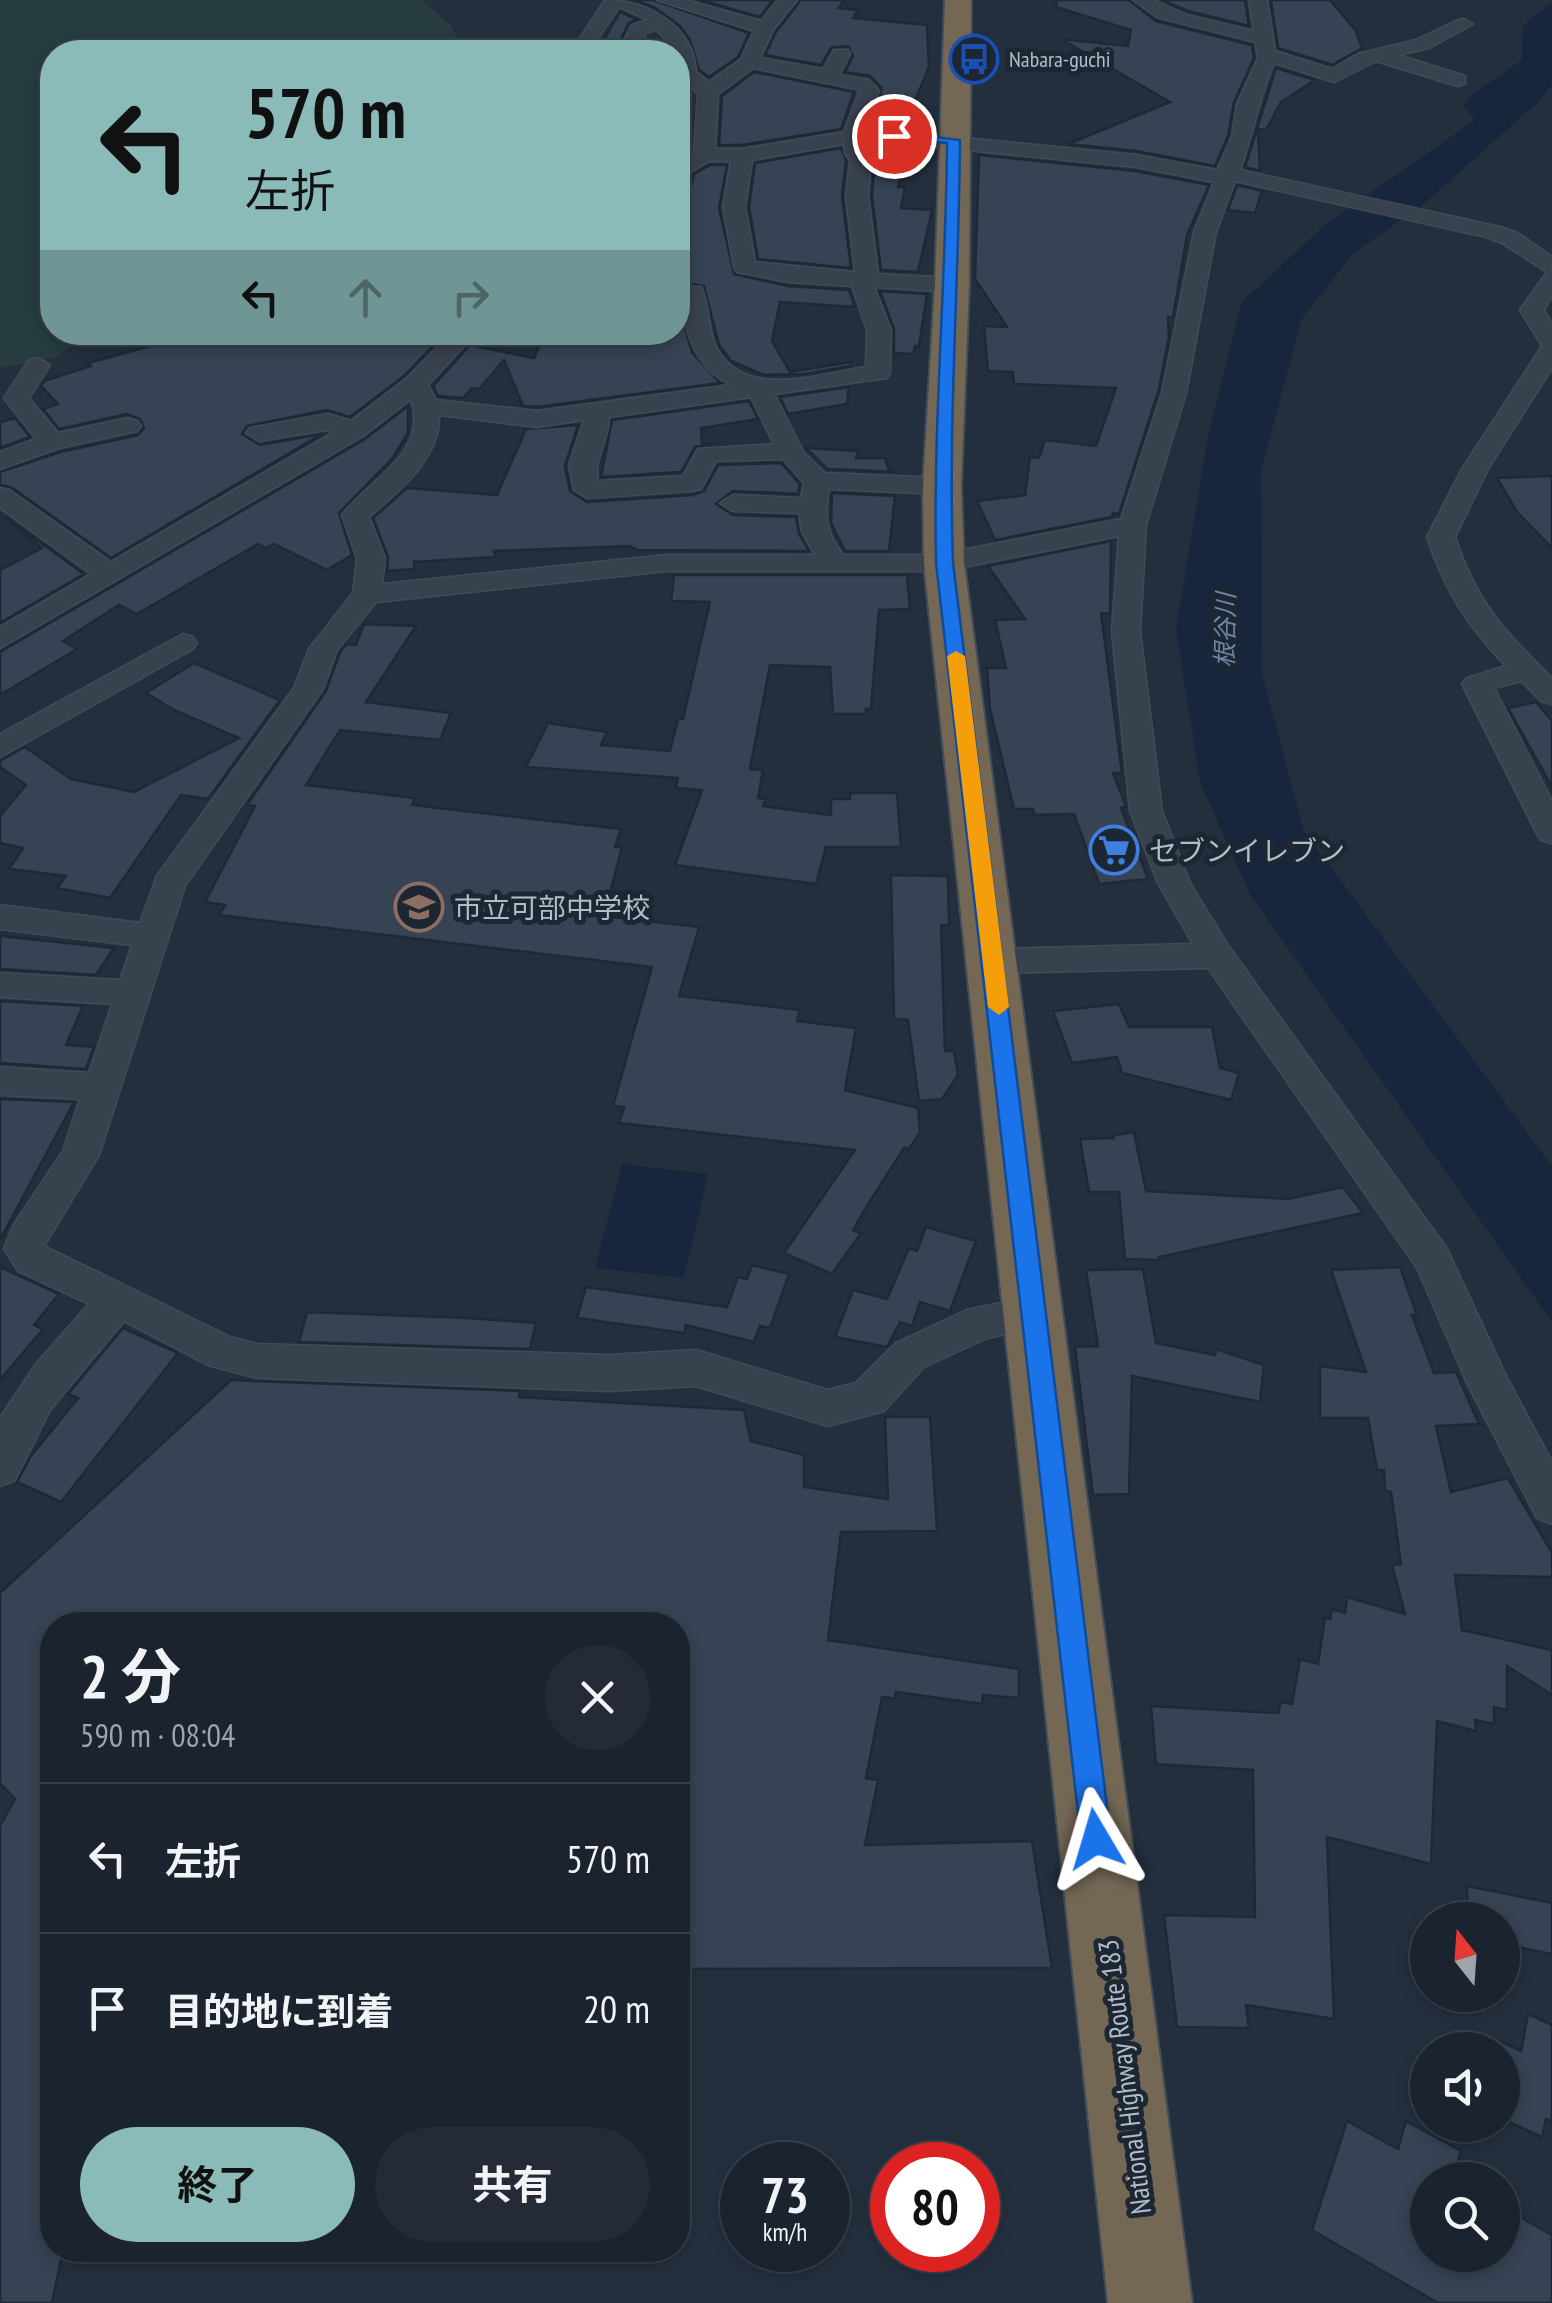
<!DOCTYPE html>
<html lang="ja">
<meta charset="utf-8">
<style>
body{margin:0;font-family:"PT Sans Narrow","Noto Sans JP",sans-serif;background:#242b36;color:#f1f3f6;height:100vh;display:flex;flex-direction:column;font-size:38px;white-space:nowrap}
*{box-sizing:border-box;margin:0}
p{font-size:32px;color:#a0a4aa}
.icon{flex:none;width:55px;height:55px;fill:none;stroke:currentColor;stroke-width:2;stroke-linecap:round;stroke-linejoin:round}
.map{position:relative;flex:1;overflow:hidden}
.side{position:absolute;left:40px;top:1612px;width:650px;height:650px;display:flex;flex-direction:column;background:#1b232e;border-radius:40px;box-shadow:0 5px 15px #0003,0 0 0 2px #39404a}
.side>*{flex:none}
.guide{position:absolute;left:40px;top:40px;width:650px;height:305px;border-radius:40px;box-shadow:0 5px 15px #0003,0 0 0 2px #39404a;background:#8bbbb9;color:#111;overflow:hidden}
.needle{width:65px;rotate:343deg}
.controls{position:absolute;left:1410px;top:1902px;display:grid;gap:20px}
.controls a{display:grid;place-items:center;width:110px;height:110px;border-radius:50%;background:#1b232e;box-shadow:0 5px 15px #0003,0 0 0 2px #39404a;font-size:50px}
.speed{position:absolute;left:720px;top:2142px;display:flex;gap:20px;font-size:50px;font-weight:700;text-align:center}
.speed>*{display:grid;place-content:center;width:130px;height:130px;border-radius:50%;background:#1b232e;box-shadow:0 5px 15px #0003,0 0 0 2px #39404a;line-height:1}
.speed small{font-size:25px;font-weight:400}
.speed .limit{border:15px solid #d22;background:#fff;color:#111}
.pin{position:absolute;display:grid;place-items:center;width:85px;height:85px;color:#fff;margin:-42px;border:5px solid #fff;border-radius:50%;box-shadow:0 2px 10px #0007}
.me{position:absolute;width:110px;margin:-55px;rotate:353deg;stroke-linejoin:round;filter:drop-shadow(0 0 8px #0008)}
.turn{display:flex;align-items:center;gap:35px;height:210px;padding:0 40px;font-size:45px}
.turn .icon{width:130px;height:130px;stroke-width:2.5}
.turn b{display:block;font-size:70px;line-height:85px}
.lanes{display:flex;align-items:center;height:95px;padding:0 40px;background:#0003;justify-content:center;gap:50px;direction:ltr}
.lanes .off{opacity:.35}
.round{display:grid;place-items:center;flex:none;width:105px;height:105px;border-radius:52px;background:#242b36}
.head{display:flex;align-items:center;justify-content:space-between;height:170px;padding:0 40px}
h1{font-size:60px;font-weight:700;line-height:75px}
.cta{display:flex;gap:20px;margin-top:auto;padding:20px 40px}
.cta a{flex:1;height:115px;border-radius:60px;background:#8bbbb9;color:#111;font-size:40px;font-weight:700;line-height:115px;text-align:center}
.cta a+a{background:#242b36;color:#f1f3f6}
ul{padding:0;list-style:none}
li{display:flex;align-items:center;gap:30px;height:150px;padding:0 40px;border-top:2px solid #39404a}
li div{flex:1}
li b{display:block;font-size:38px}
li em{font-style:normal}
.map>svg:first-child{display:block}
</style>
<div class="map">
<svg width="1552" height="2303" viewBox="0 0 1552 2303">
<rect width="100%" height="100%" fill="#242f3e"/>
<!-- green -->
<path fill="#263c3f" d="M0,0H422L452,26L461,49L460,52H52V332L89,333L57,357L0,368Z"/>
<!-- water -->
<g fill="#17263c">
<path d="M1552,2V85L1537,103L1418,209L1353,253L1301,320L1261,472L1262,674L1304,831L1552,1166V1322L1251,896L1200,782L1176,629L1207,442L1242,302L1326,224L1475,120L1463,105L1472,94L1522,60L1523,26Z"/>
<path d="M622,1164L708,1174L684,1278L595,1268Z"/>
</g>
<!-- building -->
<g fill="#364354" stroke="#1f2835" stroke-width="2.5">
<path d="M633,0H653L749,33L738,57L709,77L699,70L690,40L680,26L654,7Z"/>
<path d="M700,0H773L760,17Z"/>
<path d="M801,0H844L839,8L858,10L853,18L927,25L929,67L909,115H919L915,129L869,125L882,88L870,76L845,72L853,56L848,46L831,48L821,65L765,55L776,32Z"/>
<path d="M1057,0H1129L1156,21L1252,45L1254,58L1234,102L1228,136L1215,166L1136,151L1068,144L1170,102L1061,39L1128,46L1131,30L1056,7Z"/>
<path d="M1162,0H1245L1249,26L1188,11Z"/>
<path d="M1271,0H1330L1356,31L1362,48L1332,65L1278,48Z"/>
<path d="M620,12L637,19L629,23L614,52H597Z"/>
<path d="M1276,68L1315,80L1281,102L1266,130L1258,129L1260,171L1245,167Z"/>
<path d="M754,72L854,92L841,129L742,145H719L722,96Z"/>
<path d="M869,144L909,148L898,187H905L901,208L932,210L918,272L881,270L872,196L875,158Z"/>
<path d="M841,148L846,161L842,196L851,268L758,259L749,207L755,163Z"/>
<path d="M979,155L1135,171L1209,185L1187,235L1173,317H1168L1169,337L1159,389L1119,514L1113,513L1112,517L995,540L977,501L1025,495L1030,457L1039,458L1045,440L1096,446L1116,388L1014,384L1013,372L988,371L984,326L1007,327L975,279Z"/>
<path d="M710,165H727L719,208L734,274L788,286L849,290L855,307L780,302L772,341L790,372L851,362L850,366L805,374L764,375L731,361L719,345L704,286L678,282V188L691,187L694,174Z"/>
<path d="M1237,185L1262,191L1255,213L1228,210Z"/>
<path d="M880,291L927,294L919,346H915L913,354L894,353V329Z"/>
<path d="M678,304L692,352L720,383L537,407L523,406L504,360L479,389L472,388L463,398L438,396L433,386L470,345L534,358L541,342L573,344L567,332H678Z"/>
<path d="M201,332H294L300,346L366,339L368,332H418L416,338L437,342L404,376L350,417L327,410L247,426L242,434L260,445L322,434L111,558L11,487L0,485V472L60,452L138,435L144,428L140,419L127,414L59,429L43,409L58,404L41,386L44,381L91,366L88,363Z"/>
<path d="M849,387L847,404L788,414L780,397Z"/>
<path d="M749,401L758,419L701,428L702,444H712L695,447L681,472L601,477L612,420Z"/>
<path d="M408,406V433L392,459L339,513L352,555L327,570L274,544L266,548L258,544L137,614L119,605L63,641L77,649L0,695V652L365,439Z"/>
<path d="M15,418L30,437L0,448V422Z"/>
<path d="M578,425L565,466L570,491L587,502L693,495L704,491L718,465L781,463L800,484L798,494L733,491L716,504L733,515L796,517L799,534L809,551L637,550L630,546L494,551L495,557L414,562V569L387,571L388,557L373,518L407,488L497,495L526,429Z"/>
<path d="M806,448L859,451L856,458H885L889,470L897,472L827,469Z"/>
<path d="M1552,476V548L1518,513L1497,478Z"/>
<path d="M832,493L895,496L889,551H845L831,523Z"/>
<path d="M5,517L84,574L0,623V570L42,548Z"/>
<path d="M1111,541L1110,614L1101,613L1122,773H1113L1126,806L1121,808L1148,879L1099,884L1074,814L1034,815L1033,809H1014L990,709L987,668H1006L995,620L1025,619L988,566Z"/>
<path d="M674,575H907L910,609L879,610L871,709H866V714H833L830,667L770,665L750,769L763,770L758,798L766,799L763,806L831,815V799H850V793H897L901,847H826L816,884L675,865L702,790L676,788L678,778L526,767L548,723L607,732L601,745L670,751L678,719H683L710,602L671,601Z"/>
<path d="M364,624L416,626L366,702L451,713L440,740L340,730L306,785L415,798L412,805L621,829L615,847H622L604,916L699,927L679,996L800,1010L797,1021L856,1028L845,1090L918,1108L920,1132L909,1149L904,1148L865,1209L853,1230L861,1233L832,1274L784,1253L855,1150L619,1123L624,1107L613,1106L652,967L219,915L225,905L205,902L255,806L247,805L326,691L340,652L347,644L356,645Z"/>
<path d="M194,663L280,700L208,799L181,795L110,898L57,888L66,876L9,869L23,848L0,843V816L26,785L0,767V761L25,747L71,779L134,792L239,738L176,711L146,693Z"/>
<path d="M1536,702L1552,721V787L1508,708Z"/>
<path d="M891,875L948,876L949,925H941L945,1051H954L958,1075L942,1099L919,1101L908,1020L894,1019Z"/>
<path d="M0,936L114,948L96,975L0,969Z"/>
<path d="M0,1001L83,1006L66,1045L94,1047L86,1069L0,1063Z"/>
<path d="M1119,1004L1129,1027H1212L1220,1068L1239,1073L1231,1100L1122,1073L1117,1057L1072,1063L1053,1011Z"/>
<path d="M0,1099L74,1102L0,1240Z"/>
<path d="M1134,1132L1146,1191L1288,1199L1343,1187L1363,1213L1159,1257V1260L1125,1259L1119,1192H1089L1080,1139L1114,1138V1135Z"/>
<path d="M926,1227L976,1241L950,1311L920,1302L912,1326L900,1322L887,1347L835,1337L853,1290L887,1299L909,1248L917,1251Z"/>
<path d="M752,1265L789,1274L770,1328L760,1326L754,1342L686,1325L684,1333L577,1318L586,1287L727,1307L738,1277L747,1279Z"/>
<path d="M0,1267L59,1294L34,1325L43,1329L0,1380Z"/>
<path d="M1400,1267L1417,1315H1412L1434,1373L1456,1372L1479,1424L1436,1426L1451,1492L1508,1478L1552,1553V1577L1455,1575L1462,1630L1552,1650V1695L1507,1666V1710L1494,1707V1724L1475,1720L1476,1731L1437,1721L1431,1864L1327,1837L1334,2019L1246,2005L1249,2028L1177,2027L1164,1915L1255,1917L1253,1770L1156,1764L1151,1706L1278,1713L1281,1702L1292,1704L1300,1659L1318,1664L1325,1618L1330,1619L1332,1609L1345,1613L1347,1597L1405,1614L1392,1565L1401,1564L1391,1492L1385,1491L1384,1470H1377L1368,1418H1320V1366L1366,1372L1331,1270Z"/>
<path d="M1143,1269L1156,1343L1215,1355L1216,1349L1264,1365L1260,1402L1132,1376L1129,1494L1093,1495L1075,1347L1098,1346L1086,1270Z"/>
<path d="M307,1312L468,1318L536,1323L530,1349L299,1342Z"/>
<path d="M123,1328L178,1353L61,1502L17,1482L31,1456L78,1398L68,1394Z"/>
<path d="M231,1380L520,1391L519,1397L744,1410L751,1441L804,1455V1487L888,1499L885,1417H930L937,1531L841,1532L828,1640L1019,1669V1698L983,1695L982,1704L896,1692L895,1699L882,1697L866,1778L878,1780L865,1845L1032,1841L1052,1968L678,1969V1625H52V2250H63L52,2303H0V1826L15,1799L0,1783V1593Z"/>
<path d="M1467,1886L1552,1903V1954L1502,1944V1920H1468Z"/>
<path d="M1528,2014L1552,2025V2122L1546,2119L1542,2137L1509,2122L1512,2102L1502,2098V2042L1521,2051Z"/>
<path d="M1347,2121L1398,2149L1406,2121L1461,2151L1452,2180H1428V2255H1502V2207L1552,2235V2303H1438L1312,2230Z"/>
</g>
<g fill="none" stroke-linecap="round" stroke-linejoin="round">
<!-- street casing -->
<g stroke="#414a57" stroke-width="3">
<g id="street">
<path d="M605,0C647,0 694,26 696,72L709,82L741,59L754,31L657,0H686L761,21L778,0H797L773,30L760,58L823,69L834,50H848L850,54L839,75L869,80L879,91L864,128L1136,155L1217,170L1232,137L1237,104L1258,58L1255,42L1157,17L1133,0H1153L1187,15L1254,31L1249,0H1267L1275,51L1332,69L1358,54L1416,40L1458,20L1464,19L1473,24L1429,48L1398,55L1465,76V84L1458,86L1376,61L1334,82L1274,63C1259,98 1253,134 1240,170L1500,227L1518,233L1552,257V296L1544,310L1552,324V368L1488,469L1455,537C1477,604 1504,630 1552,678V704L1541,701L1521,681L1494,688L1552,801V843L1541,840L1536,832L1462,684L1467,678L1506,666C1468,627 1444,589 1427,537L1462,469L1542,346L1520,310L1547,272L1502,243L1486,237L1235,181L1216,232L1186,393L1146,525L1140,631L1162,811L1190,883L1229,947L1447,1249L1506,1376L1552,1462V1524L1537,1518L1468,1385L1417,1268L1208,968L994,973L982,970L977,961L982,952L994,949L1193,944L1158,883L1130,811L1112,631L1119,536L944,571H667L376,602L337,650L323,689L185,886L99,1155L44,1246L230,1337L257,1344L609,1355L696,1350L828,1390L856,1383L896,1343L967,1310L1034,1296L1048,1301L1054,1313L1048,1325L987,1338L924,1367L884,1411L828,1426L696,1386L609,1391L257,1378L208,1365L124,1321L50,1410L15,1480L0,1486V1418L36,1364L89,1304L18,1271L4,1249L13,1226L63,1151L80,1099L0,1095V1067L89,1073L112,1004L0,997V973L120,980L132,945L0,929V905L140,923L157,876L294,688L309,649L353,593L357,558L342,515C369,479 429,454 411,399L363,436L0,648V627L91,574L0,508V488L9,490L111,562L334,432L326,430L259,441L246,433L250,428L328,414L351,421L406,379L452,332H477L428,385L436,400L537,411L731,385C697,369 685,336 682,300H678V286L701,287C710,305 707,328 716,347C743,401 819,374 866,367L867,330L852,286L788,282L737,272L734,267L723,207L731,161H709L678,179V164L694,153L698,94L678,74V52L656,30L646,33L636,52H618L632,25L648,20L619,7L589,52H571ZM753,68L856,89L859,92L844,132L742,149H715L718,94ZM865,140L1136,167L1214,182L1194,232L1162,393L1121,519L937,555H843C826,533 824,516 829,489L942,494L955,486L942,478L825,473L804,453L774,394L887,378L890,373L891,330L874,287L952,292L963,285L952,278L878,274L868,196L871,158L865,152ZM844,144L845,154L850,160L846,196L855,272L755,262L745,207L752,160ZM751,397L774,444L698,449L683,476L598,481C593,457 609,441 609,417ZM439,415L537,427L584,420L569,465L574,490L587,498L692,491L701,489L716,461L783,459L804,483L801,498L733,495L720,503L733,511L799,513L802,532L815,555H667L382,584L385,558L369,517C398,492 441,458 439,415Z"/>
<path d="M38,358L50,365L29,398L58,433L128,418L137,421L141,426L137,431L59,448L0,469V452L36,439L4,398L29,360Z"/>
<path d="M183,634L193,637L197,643L193,649L0,757V734Z"/>
</g>
</g>
<!-- highway casing -->
<g stroke="#434c59" stroke-width="4">
<path id="highway" d="M945,0H971L969,285L961,486L964,563L1192,2303H1108L924,563L923,486L935,285Z"/>
</g>
<!-- street -->
<use href="#street" fill="#38414e" fill-rule="evenodd"/>
<!-- highway -->
<use href="#highway" fill="#746855" fill-rule="evenodd"/>
</g>
<!-- route -->
<path fill="#1a73e8" stroke="#114b97" stroke-width="2.5" d="M894,132L960,140C959,281 948,422 953,563L1111,1839L1107,1849L1096,1854L1086,1849L1081,1839L936,563C933,423 946,283 947,143L890,138Z"/>
<!-- slow -->
<path fill="#f59e0b" d="M956,651L965,656L1009,1007L999,1015L988,1007L947,656Z"/>
<!-- icons -->
<defs>
<g id="bus-ring" transform="scale(2.5)"><circle r="9.5" fill="#1d2633" stroke="#1a4fb4" stroke-width="1.5"/><path d="M-5-6H5V4H4V6H2V4H-2V6H-4V4H-5ZM-3.5-4V0h7V-4ZM-3.5 1.2v1.5H-2V1.2ZM2 1.2v1.5H3.5V1.2Z" fill="#1a4fb4"/></g>
<g id="supermarket-ring" transform="scale(2.5)"><circle r="9.5" fill="#1d2633" stroke="#3f7fe0" stroke-width="1.5"/><path d="M-6-5.5h2.5l.6 2H6L4.5 2H-2.5L-4.4-4H-6ZM-1.5 3.2a1.3 1.3 0 1 0 .1 0ZM3 3.2a1.3 1.3 0 1 0 .1 0Z" fill="#3f7fe0"/></g>
<g id="school-ring" transform="scale(2.5)"><circle r="9.5" fill="#1d2633" stroke="#8d6e63" stroke-width="1.5"/><path d="M0-5L7-2L0 1L-7-2ZM-4 1L0 2.5L4 1V4Q0 6-4 4Z" fill="#8d6e63"/></g>
</defs>
<g fill-rule="evenodd">
<use href="#bus-ring" x="974" y="59"/>
<use href="#supermarket-ring" x="1114" y="850"/>
<use href="#school-ring" x="419" y="907"/>
</g>
<g text-anchor="middle" dominant-baseline="central" stroke-width="10" stroke-linejoin="round" paint-order="stroke">
<!-- far-poi labels -->
<g font-size="22" fill="#b4bcc9" stroke="#1d2633" text-anchor="start">
<text x="1009" y="59">Nabara-guchi</text>
</g>
<!-- far-water labels -->
<g font-size="25" font-style="italic" fill="#6d86a8" stroke="#1d2633">
<text transform="translate(1225 630) rotate(-89)">根谷川</text>
</g>
<!-- poi labels -->
<g font-size="28" fill="#b4bcc9" stroke="#1d2633" text-anchor="start">
<text x="1149" y="850">セブンイレブン</text>
<text x="454" y="907">市立可部中学校</text>
</g>
<!-- street labels -->
<g font-size="28" fill="#b4bcc9" stroke="#1d2633">
<text transform="translate(1124 2077) rotate(-97)">National Highway Route 183</text>
</g>
</g>
</svg>
<div class="controls">
<a><svg class="needle" viewBox="-14 -14 28 28"><path d="M0-13l5 13h-10z" fill="#e53935"/><path d="M0 13l5-13h-10z" fill="#a0a4aa"/></svg></a>
<a><svg class="icon" aria-label="sound" viewBox="0 0 24 24"><path d="M4 9h4l5-4v14l-5-4H4zM17 9q2 3 0 6"/></svg></a>
<a><svg class="icon" aria-label="search" viewBox="0 0 24 24"><circle cx="10" cy="10" r="6"/><path d="M15 15l6 6"/></svg></a>
</div>
<div class="speed"><div>73<small>km/h</small></div><div class="limit">80</div></div>
<div class="pin" style="left:894px;top:136px;background:#d93025"><svg class="icon" aria-label="arrive" viewBox="0 0 24 24"><path d="M6 21V4h12l-3 4 3 4H6"/></svg></div>
<svg class="me" style="left:1096px;top:1839px" viewBox="-20 -20 40 40"><path d="M0-17L14 15 0 8-14 15z" fill="#1a73e8" stroke="#fff" stroke-width="4"/></svg>
<div class="guide">
<div class="turn"><svg class="icon" aria-label="left" viewBox="0 0 24 24"><path d="M17 20v-9H6M10 6l-5 5 5 5"/></svg><div><b>570 m</b>左折</div></div>
<div class="lanes"><svg class="icon" aria-label="left" viewBox="0 0 24 24"><path d="M17 20v-9H6M10 6l-5 5 5 5"/></svg><svg class="icon off" aria-label="ahead" viewBox="0 0 24 24"><path d="M12 20V5M6 11l6-6 6 6"/></svg><svg class="icon off" aria-label="right" viewBox="0 0 24 24"><path d="M7 20v-9h11M14 6l5 5-5 5"/></svg></div>
</div>
<section class="side">
<div class="head"><div><h1>2 分</h1><p>590 m · 08:04</p></div><a class="round"><svg class="icon" aria-label="close" viewBox="0 0 24 24"><path d="M6 6l12 12M18 6L6 18"/></svg></a></div>
<ul>
<li><svg class="icon" aria-label="left" viewBox="0 0 24 24"><path d="M17 20v-9H6M10 6l-5 5 5 5"/></svg><div><b>左折</b></div><em>570 m</em></li>
<li><svg class="icon" aria-label="arrive" viewBox="0 0 24 24"><path d="M6 21V4h12l-3 4 3 4H6"/></svg><div><b>目的地に到着</b></div><em>20 m</em></li>
</ul>
<div class="cta"><a>終了</a><a>共有</a></div>
</section>
</div>
